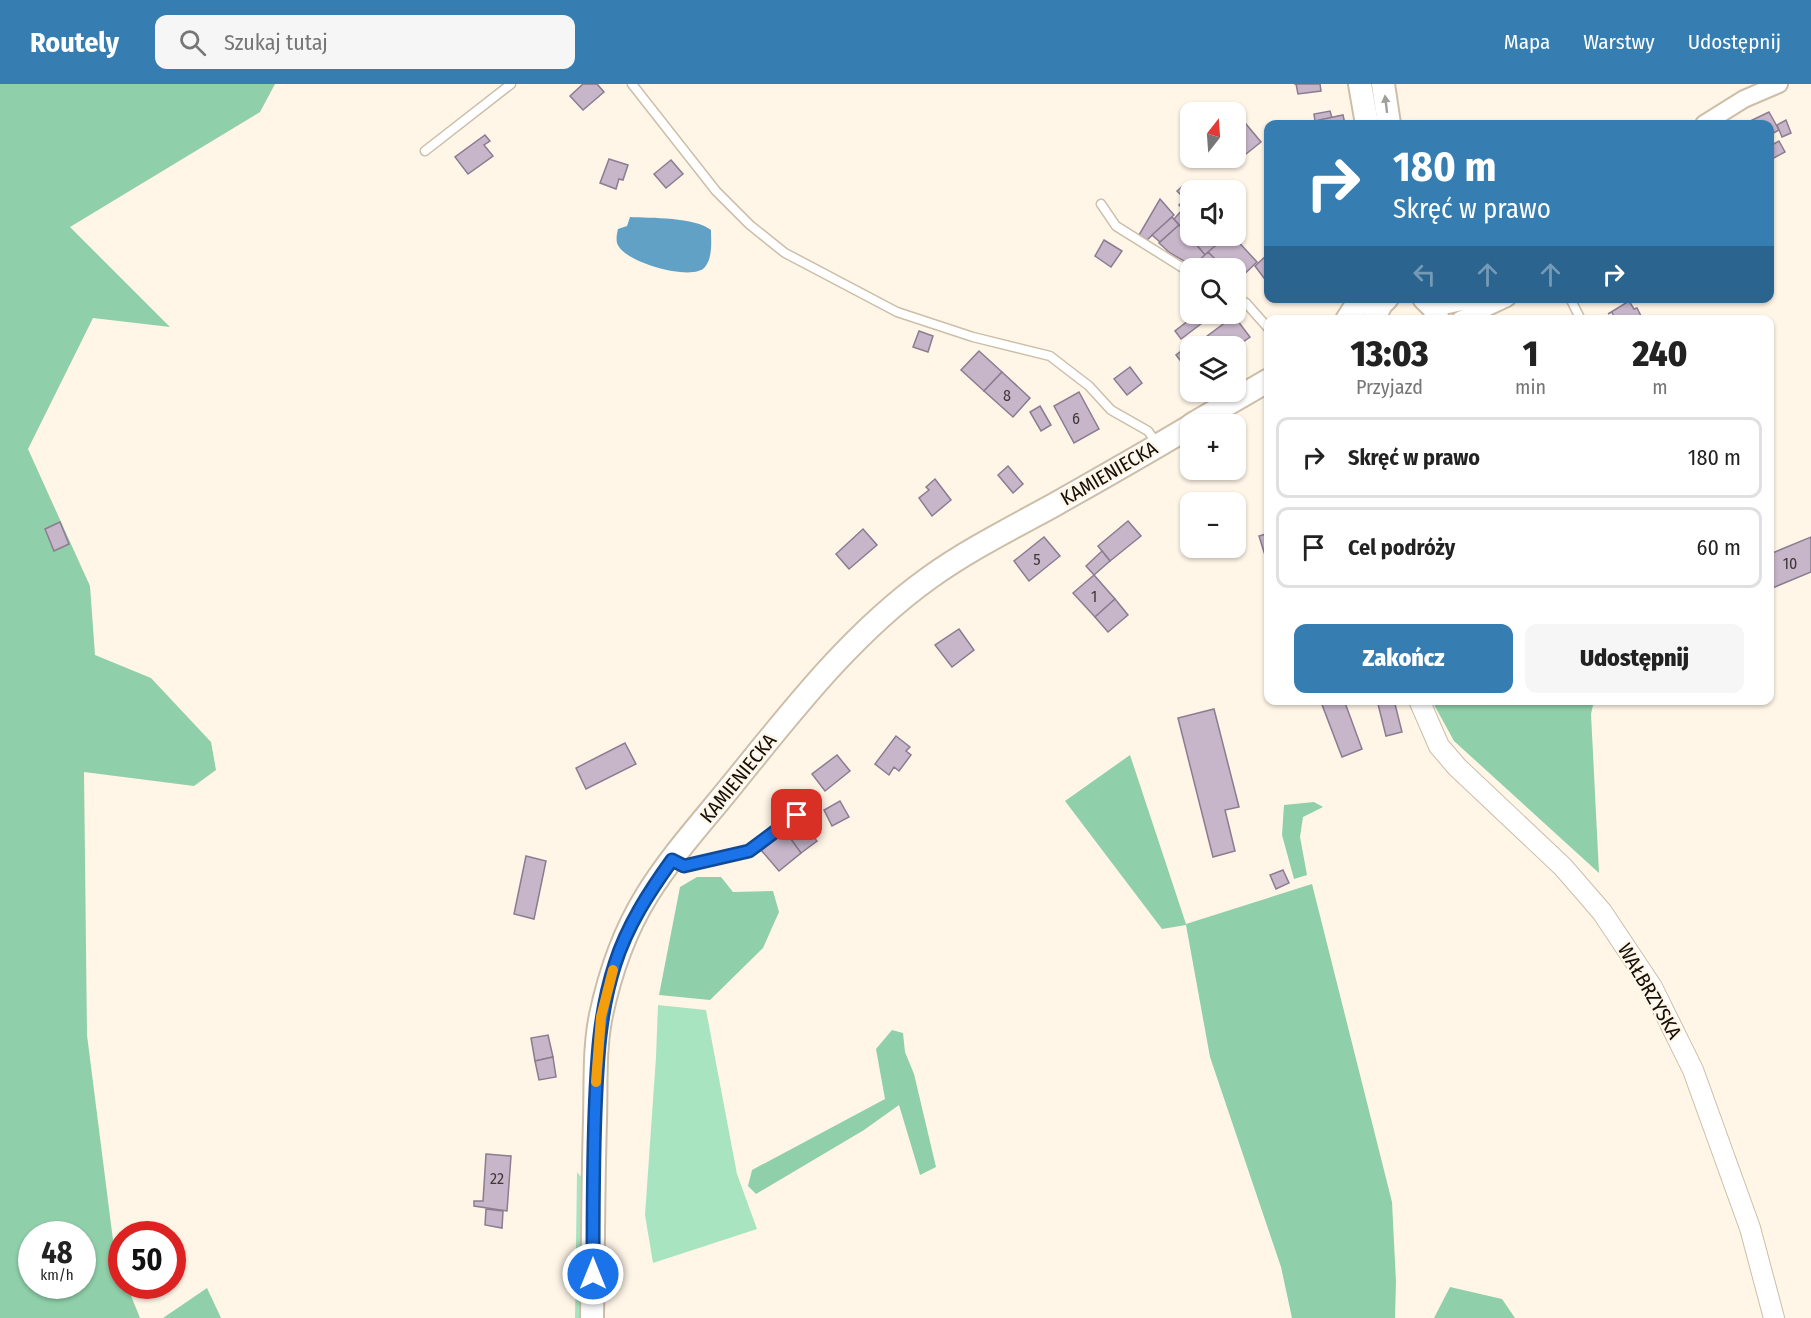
<!DOCTYPE html>
<html lang="pl">
<meta charset="utf-8">
<style>
body{margin:0;font-family:"Fira Sans Condensed",sans-serif;background:#f6f6f6;color:#222;height:100vh;display:flex;flex-direction:column;font-size:22px;white-space:nowrap}
*{box-sizing:border-box;margin:0}
p{font-size:20px;color:#767676}
.icon{flex:none;width:33px;height:33px;fill:none;stroke:currentColor;stroke-width:2;stroke-linecap:round;stroke-linejoin:round}
.map{position:relative;flex:1;overflow:hidden}
.drawer{position:absolute;left:1264px;top:231px;width:510px;height:390px;display:flex;flex-direction:column;background:#fff;border-radius:12px;box-shadow:0 2px 4px #0004}
.drawer>*{flex:none}
.hud{position:absolute;left:1264px;top:36px;width:510px;height:183px;border-radius:12px;box-shadow:0 2px 4px #0004;background:#367eb2;color:#fff;overflow:hidden}
.needle{width:39px;rotate:17deg}
.tools{position:absolute;left:1180px;top:18px;display:grid;gap:12px}
.tools a{display:grid;place-items:center;width:66px;height:66px;border-radius:12px;background:#fff;box-shadow:0 2px 4px #0004;font-size:30px}
.speed{position:absolute;left:18px;top:1137px;display:flex;gap:12px;font-size:30px;font-weight:700;text-align:center}
.speed>*{display:grid;place-content:center;width:78px;height:78px;border-radius:50%;background:#fff;box-shadow:0 2px 4px #0004;line-height:1}
.speed small{font-size:15px;font-weight:400}
.speed .limit{border:9px solid #d22;background:#fff;color:#111}
.pin{position:absolute;display:grid;place-items:center;width:51px;height:51px;color:#fff;margin:-26px;border-radius:12px;box-shadow:0 3px 9px #0006}
.me{position:absolute;width:66px;margin:-33px;rotate:0deg;stroke-linejoin:round;filter:drop-shadow(0 0 4px #0008)}
.turn{display:flex;align-items:center;gap:21px;height:126px;padding:0 30px;font-size:27px}
.turn .icon{width:78px;height:78px;stroke-width:2.5}
.turn b{display:block;font-size:42px;line-height:51px}
.lanes{display:flex;align-items:center;height:57px;padding:0 30px;background:#0003;justify-content:center;gap:30px;direction:ltr}
.lanes .off{opacity:.35}
.eta{display:flex;justify-content:space-evenly;align-items:center;height:102px;text-align:center}
.eta b{font-size:36px;font-weight:800;line-height:42px}
.cta{display:flex;gap:12px;margin-top:auto;padding:12px 30px}
.cta a{flex:1;height:69px;border-radius:12px;background:#367eb2;color:#fff;font-size:24px;font-weight:800;line-height:69px;text-align:center}
.cta a+a{background:#f6f6f6;color:#222}
ul{padding:0;list-style:none}
li{display:flex;align-items:center;gap:18px;height:81px;margin:0 12px 9px;padding:0 18px;border:3px solid #e0e0e0;border-radius:12px}
li div{flex:1}
li b{display:block;font-size:22px}
li em{font-style:normal}
header{display:flex;align-items:center;gap:36px;box-sizing:border-box;height:84px;padding:0 30px;background:#367eb2;color:#fff}
header strong{font-size:28px}
nav{display:flex;gap:33px;margin-inline-start:auto;font-size:21px}
.search{width:420px;height:54px;background:#f6f6f6;display:flex;align-items:center;gap:15px;box-sizing:border-box;padding:0 21px;border-radius:12px;color:#767676;font-size:22px}
.map>svg:first-child{display:block}
</style>
<header>
<strong>Routely</strong>
<div class="search"><svg class="icon" aria-label="search" viewBox="0 0 24 24"><circle cx="10" cy="10" r="6"/><path d="M15 15l6 6"/></svg>Szukaj tutaj</div>
<nav><a>Mapa</a><a>Warstwy</a><a>Udostępnij</a></nav>
</header>
<div class="map">
<svg width="1811" height="1234" viewBox="0 0 1811 1234">
<rect width="100%" height="100%" fill="#fff6e8"/>
<!-- green -->
<g fill="#a9e4c0">
<path d="M658,921L706,926L737,1090L757,1145L653,1179L645,1131L656,973Z"/>
<path d="M577,1088L581,1093L579,1234H575Z"/>
</g>
<!-- forest -->
<g fill="#8fcfa9" fill-rule="evenodd">
<path d="M0,0H275L260,28L70,143L170,243L93,234L28,365L90,502L95,571L151,594L211,658L216,686L194,702L84,688L87,951L115,1172L121,1188L122,1202H127L140,1234H0ZM32,1150H82V1202H32Z"/>
<path d="M1432,617H1594L1591,630L1599,789L1454,657Z"/>
<path d="M1130,671L1186,840L1312,800L1392,1118L1396,1198L1395,1234H1292L1281,1183L1210,973L1186,841L1162,845L1065,717Z"/>
<path d="M1314,718L1323,723L1303,733L1300,753L1307,791L1294,795L1282,751L1284,721Z"/>
<path d="M697,793H721L733,808L773,807L779,828L763,864L710,916L659,911L680,803Z"/>
<path d="M892,946L903,949L905,968L914,990L936,1083L920,1091L899,1021L864,1046L756,1110L748,1102L752,1086L885,1015L876,965Z"/>
<path d="M1450,1203L1502,1215L1515,1234H1434Z"/>
<path d="M207,1204L221,1234H163Z"/>
</g>
<!-- water -->
<path fill="#61a1c5" d="M630,133C651,134 695,133 711,146C711,157 713,173 705,183C694,198 623,179 617,159C616,154 617,149 618,145L627,142Z"/>
<!-- building -->
<g fill="#c7b5ca" stroke="#8c7c90" stroke-width="1.5">
<path d="M583,0H597L604,8L583,26L570,12Z"/>
<path d="M1294,0H1320L1321,7L1298,10L1296,0Z"/>
<path d="M1330,27L1332,34L1315,37L1314,30Z"/>
<path d="M1769,28L1779,46L1770,51V40H1744Z"/>
<path d="M1343,31L1345,40H1320L1319,36Z"/>
<path d="M1241,34L1261,58L1246,70L1238,60L1236,62V38Z"/>
<path d="M1786,36L1791,49L1782,53L1777,41Z"/>
<path d="M485,51L490,57L484,61L493,72L468,90L455,73Z"/>
<path d="M1779,57L1785,68L1770,76V62Z"/>
<path d="M609,75L628,81L623,96L619,95L616,105L600,99Z"/>
<path d="M671,76L683,90L666,104L654,90Z"/>
<path d="M1185,100L1191,107V152H1227L1206,172L1174,135L1183,125L1179,121L1185,115L1177,107Z"/>
<path d="M1160,115L1174,131L1147,156L1139,151Z"/>
<path d="M1172,133L1179,141L1160,158L1152,151Z"/>
<path d="M1179,141L1206,172L1193,182L1170,169L1159,159Z"/>
<path d="M1227,152H1233L1257,178L1236,198V184H1223L1208,168Z"/>
<path d="M1104,156L1122,167L1111,183L1095,172Z"/>
<path d="M1208,168L1218,178L1211,184H1199L1193,182Z"/>
<path d="M1269,169V197L1267,198L1255,182Z"/>
<path d="M1629,217L1634,225L1637,224L1643,236H1615L1612,228L1608,230Z"/>
<path d="M1197,230H1214L1181,255L1175,247Z"/>
<path d="M1234,232L1250,253L1236,263L1213,262L1206,253Z"/>
<path d="M919,247L933,252L928,268L913,263Z"/>
<path d="M1196,256L1201,262H1191V275L1183,280L1176,271Z"/>
<path d="M979,267L1002,288L984,307L961,286Z"/>
<path d="M1130,283L1142,299L1127,311L1114,295Z"/>
<path d="M1002,288L1030,314L1013,333L984,307Z"/>
<path d="M1079,308L1099,345L1074,359L1054,322Z"/>
<path d="M1040,322L1051,341L1041,347L1030,328Z"/>
<path d="M1008,382L1023,400L1013,409L998,391Z"/>
<path d="M935,395L951,416L932,432L919,414L929,406L926,403Z"/>
<path d="M1128,437L1141,452L1110,477L1098,462Z"/>
<path d="M60,438L69,460L54,467L45,445Z"/>
<path d="M863,445L877,461L849,485L836,470Z"/>
<path d="M1269,449V484L1259,452Z"/>
<path d="M1044,453L1060,472L1029,497L1014,477Z"/>
<path d="M1811,453V488L1770,505V470Z"/>
<path d="M1102,467L1110,477L1094,491L1086,482Z"/>
<path d="M1094,491L1115,515L1095,533L1073,509Z"/>
<path d="M1115,515L1128,531L1108,548L1095,533Z"/>
<path d="M959,545L974,566L952,583L935,561Z"/>
<path d="M1325,616H1344L1362,665L1342,673L1321,618Z"/>
<path d="M1377,616H1394L1402,648L1386,652Z"/>
<path d="M1214,625L1239,723L1225,726L1235,767L1213,773L1178,634Z"/>
<path d="M896,652L910,663L906,667L911,671L899,687L894,683L889,691L875,680Z"/>
<path d="M625,659L636,680L586,705L576,684Z"/>
<path d="M837,671L850,687L825,707L812,690Z"/>
<path d="M840,717L849,733L832,742L824,726Z"/>
<path d="M801,745L804,748L806,746L810,748L817,757L801,769L790,754Z"/>
<path d="M785,747L786,749L789,747L793,752L790,754L801,769L779,787L761,766Z"/>
<path d="M526,772L546,777L534,835L514,830Z"/>
<path d="M1283,786L1289,799L1276,805L1270,791Z"/>
<path d="M548,951L553,973L535,977L531,954Z"/>
<path d="M553,973L556,993L539,996L535,977Z"/>
<path d="M486,1070L511,1072L507,1127L474,1122V1117H483Z"/>
<path d="M486,1125L503,1127L502,1144L485,1141Z"/>
</g>
<g fill="none" stroke-linecap="round" stroke-linejoin="round">
<!-- service casing -->
<g stroke="#ccbea8" stroke-width="11">
<g id="service">
<path d="M632,0L716,107L750,141L785,169L897,228L973,253L1050,272L1089,302L1111,326L1148,347L1158,361"/>
<path d="M425,67L511,0"/>
<path d="M1101,120L1116,142L1191,189"/>
<path d="M1236,213L1246,219L1269,245"/>
<path d="M1570,214L1581,236"/>
<path d="M672,776L684,782L749,767L797,731"/>
</g>
</g>
<!-- minor casing -->
<g stroke="#ccbea8" stroke-width="20">
<g id="minor">
<path d="M1704,40L1744,15L1779,0"/>
<path d="M1434,224L1481,214"/>
<path d="M1460,236L1507,214"/>
</g>
</g>
<!-- tertiary casing -->
<g stroke="#ccbea8" stroke-width="22">
<path id="tertiary" d="M1419,616L1439,662L1457,683L1563,783L1602,828L1652,903L1693,986L1750,1144L1774,1234"/>
</g>
<!-- secondary casing -->
<g stroke="#ccbea8" stroke-width="26">
<g id="secondary">
<path d="M1360,0L1367,40"/>
<path d="M1383,0L1389,40"/>
<path d="M1424,214L1434,224L1438,236"/>
<path d="M1347,236L1361,214"/>
<path d="M1373,236L1381,220L1387,214"/>
<path d="M1193,340L1269,296"/>
<path d="M592,1234C593,1168 593,1102 595,1036C596,1001 594,965 601,931C610,889 624,848 647,811C671,772 703,737 732,701C792,627 851,550 929,494C968,466 1012,444 1054,421C1100,395 1146,369 1191,342"/>
</g>
</g>
<!-- service -->
<use href="#service" stroke="#fff" stroke-width="8"/>
<!-- minor -->
<use href="#minor" stroke="#fff" stroke-width="16"/>
<!-- tertiary -->
<use href="#tertiary" stroke="#fff" stroke-width="20"/>
<!-- secondary -->
<use href="#secondary" stroke="#fff" stroke-width="22"/>
</g>
<!-- one-way arrows -->
<defs><path id="oneway-solid" d="M-6-.8H1V-3.2L6.5 0L1 3.2V.8H-6Z" transform="scale(1.5)"/></defs>
<use fill="#a19f9c" href="#oneway-solid" transform="translate(1386 20) rotate(-97)"/>
<g fill="none" stroke-linecap="round" stroke-linejoin="round">
<!-- route casing -->
<g stroke="#114b97" stroke-width="15">
<path id="route" d="M593,1190C593,1137 593,1083 595,1029C597,978 599,929 615,880C627,842 649,808 672,776L684,782L749,767L797,731"/>
</g>
<!-- route -->
<use href="#route" stroke="#1a73e8" stroke-width="10"/>
<!-- slow -->
<path stroke="#f59e0b" stroke-width="10" d="M596,998L601,933L613,886"/>
</g>
<g text-anchor="middle" dominant-baseline="central" stroke-width="4.5" stroke-linejoin="round" paint-order="stroke">
<!-- number labels -->
<g font-size="16" fill="#403838">
<text x="1007" y="311">8</text>
<text x="1076" y="334">6</text>
<text x="1037" y="475">5</text>
<text x="1790" y="479">10</text>
<text x="1094" y="512">1</text>
<text x="497" y="1094">22</text>
</g>
<!-- street labels -->
<g font-size="20" fill="#130e07" stroke="#fff6e8">
<text transform="translate(1109 389) rotate(-30)">KAMIENIECKA</text>
<text transform="translate(738 694) rotate(-51)">KAMIENIECKA</text>
<text transform="translate(1650 907) rotate(60)">WAŁBRZYSKA</text>
</g>
</g>
</svg>
<div class="tools">
<a><svg class="needle" viewBox="-14 -14 28 28"><path d="M0-13l5 13h-10z" fill="#e53935"/><path d="M0 13l5-13h-10z" fill="#767676"/></svg></a>
<a><svg class="icon" aria-label="sound" viewBox="0 0 24 24"><path d="M4 9h4l5-4v14l-5-4H4zM17 9q2 3 0 6"/></svg></a>
<a><svg class="icon" aria-label="search" viewBox="0 0 24 24"><circle cx="10" cy="10" r="6"/><path d="M15 15l6 6"/></svg></a>
<a><svg class="icon" aria-label="layers" viewBox="0 0 24 24"><path d="M12 4l9 5-9 5-9-5zM3 14l9 5 9-5"/></svg></a>
<a>+</a>
<a>−</a>
</div>
<div class="speed"><div>48<small>km/h</small></div><div class="limit">50</div></div>
<div class="pin" style="left:797px;top:731px;background:#d93025"><svg class="icon" aria-label="arrive" viewBox="0 0 24 24"><path d="M6 21V4h12l-3 4 3 4H6"/></svg></div>
<svg class="me" style="left:593px;top:1190px" viewBox="-20 -20 40 40"><circle r="17" fill="#1a73e8" stroke="#fff" stroke-width="3"/><path d="M0-11L8 9 0 5-8 9z" fill="#fff"/></svg>
<div class="hud">
<div class="turn"><svg class="icon" aria-label="right" viewBox="0 0 24 24"><path d="M7 20v-9h11M14 6l5 5-5 5"/></svg><div><b>180 m</b>Skręć w prawo</div></div>
<div class="lanes"><svg class="icon off" aria-label="left" viewBox="0 0 24 24"><path d="M17 20v-9H6M10 6l-5 5 5 5"/></svg><svg class="icon off" aria-label="ahead" viewBox="0 0 24 24"><path d="M12 20V5M6 11l6-6 6 6"/></svg><svg class="icon off" aria-label="ahead" viewBox="0 0 24 24"><path d="M12 20V5M6 11l6-6 6 6"/></svg><svg class="icon" aria-label="right" viewBox="0 0 24 24"><path d="M7 20v-9h11M14 6l5 5-5 5"/></svg></div>
</div>
<section class="drawer">
<div class="eta">
<div><b>13:03</b><p>Przyjazd</p></div>
<div><b>1</b><p>min</p></div>
<div><b>240</b><p>m</p></div>
</div>
<ul>
<li><svg class="icon" aria-label="right" viewBox="0 0 24 24"><path d="M7 20v-9h11M14 6l5 5-5 5"/></svg><div><b>Skręć w prawo</b></div><em>180 m</em></li>
<li><svg class="icon" aria-label="arrive" viewBox="0 0 24 24"><path d="M6 21V4h12l-3 4 3 4H6"/></svg><div><b>Cel podróży</b></div><em>60 m</em></li>
</ul>
<div class="cta"><a>Zakończ</a><a>Udostępnij</a></div>
</section>
</div>
